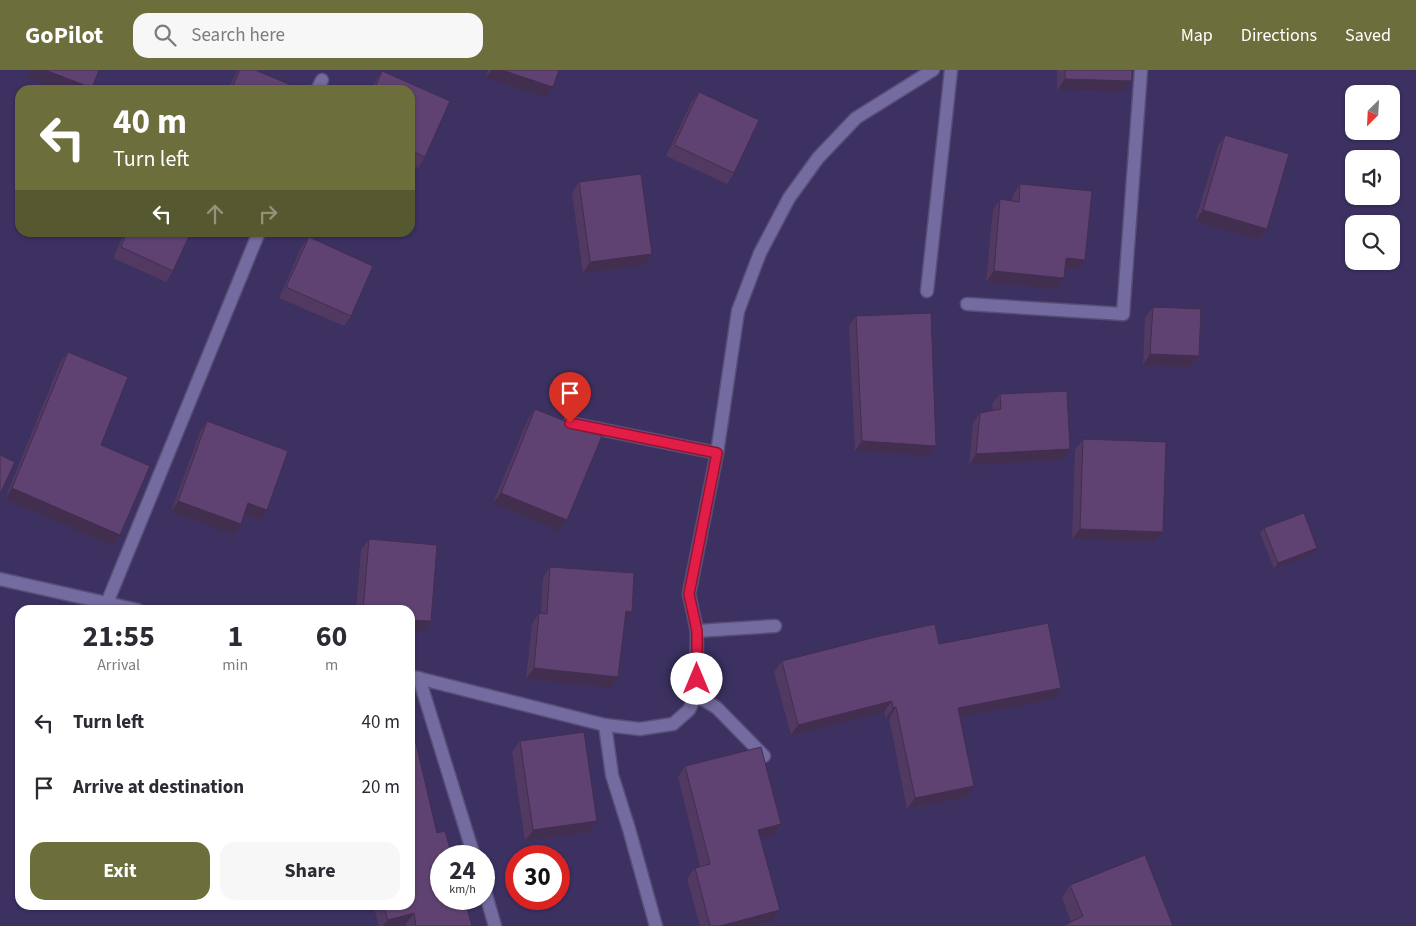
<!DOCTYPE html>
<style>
body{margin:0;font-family:"Source Sans 3",sans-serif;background:#f7f7f7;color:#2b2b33;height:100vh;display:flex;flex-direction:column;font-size:19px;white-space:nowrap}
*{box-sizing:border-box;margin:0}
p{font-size:16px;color:#7c7c81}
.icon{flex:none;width:28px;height:28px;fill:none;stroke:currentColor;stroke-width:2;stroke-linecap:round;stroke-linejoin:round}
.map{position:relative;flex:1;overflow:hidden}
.panel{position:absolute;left:15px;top:535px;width:400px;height:305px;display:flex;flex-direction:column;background:#fff;border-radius:15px;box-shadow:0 1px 4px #0004}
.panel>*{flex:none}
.guide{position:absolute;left:15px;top:15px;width:400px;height:152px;border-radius:15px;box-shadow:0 1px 4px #0004;background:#6c6e3b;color:#fff;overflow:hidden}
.needle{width:32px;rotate:204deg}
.tools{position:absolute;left:1345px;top:15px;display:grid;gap:10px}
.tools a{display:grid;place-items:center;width:55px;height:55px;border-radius:10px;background:#fff;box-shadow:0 1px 4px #0004;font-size:25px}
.speed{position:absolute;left:430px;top:775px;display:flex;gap:10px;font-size:25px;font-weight:700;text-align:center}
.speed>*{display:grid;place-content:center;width:65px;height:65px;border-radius:50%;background:#fff;box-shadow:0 1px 4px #0004;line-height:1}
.speed small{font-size:12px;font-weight:400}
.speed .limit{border:8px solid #d22;background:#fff;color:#111}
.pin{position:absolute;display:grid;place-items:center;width:42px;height:42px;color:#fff;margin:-51px -21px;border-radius:50% 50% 50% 0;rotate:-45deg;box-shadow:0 0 5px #0007}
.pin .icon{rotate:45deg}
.me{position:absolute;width:55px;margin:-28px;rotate:0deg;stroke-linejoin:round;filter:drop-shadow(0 0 4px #0008)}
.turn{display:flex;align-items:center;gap:18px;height:105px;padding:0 15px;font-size:22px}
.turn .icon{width:65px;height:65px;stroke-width:2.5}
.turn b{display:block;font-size:35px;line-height:42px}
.lanes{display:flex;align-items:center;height:48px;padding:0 15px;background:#0003;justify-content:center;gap:25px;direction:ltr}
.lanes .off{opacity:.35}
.eta{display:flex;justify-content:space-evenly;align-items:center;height:85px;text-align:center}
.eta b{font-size:30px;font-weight:700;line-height:35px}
.button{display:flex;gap:10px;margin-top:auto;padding:10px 15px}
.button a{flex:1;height:58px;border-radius:15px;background:#6c6e3b;color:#fff;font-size:20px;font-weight:700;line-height:58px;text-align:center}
.button a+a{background:#f7f7f7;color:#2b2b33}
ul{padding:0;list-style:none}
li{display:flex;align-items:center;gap:15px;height:65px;padding:0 15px}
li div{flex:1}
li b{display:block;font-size:19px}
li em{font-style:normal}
header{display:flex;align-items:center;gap:30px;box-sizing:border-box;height:70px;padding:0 25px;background:#6c6e3b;color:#fff}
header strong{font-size:24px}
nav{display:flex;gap:28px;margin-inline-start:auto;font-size:18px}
.search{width:350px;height:45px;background:#f7f7f7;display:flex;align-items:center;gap:12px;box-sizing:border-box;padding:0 18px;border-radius:15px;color:#7c7c81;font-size:19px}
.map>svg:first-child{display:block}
</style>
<header>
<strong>GoPilot</strong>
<div class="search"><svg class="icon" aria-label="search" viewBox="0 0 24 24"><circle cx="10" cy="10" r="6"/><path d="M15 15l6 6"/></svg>Search here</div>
<nav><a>Map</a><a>Directions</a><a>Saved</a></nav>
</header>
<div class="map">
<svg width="1416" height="856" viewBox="0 0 1416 856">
<rect width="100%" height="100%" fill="#3c3161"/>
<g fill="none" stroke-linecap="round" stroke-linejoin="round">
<!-- lane casing -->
<g stroke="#584e77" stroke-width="15">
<g id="lane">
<path d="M967,234L1123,244"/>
<path d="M570,353L717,383"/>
<path d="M697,561L775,556"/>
</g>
</g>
<!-- street casing -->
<g stroke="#584e77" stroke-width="15">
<g id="street">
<path d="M317,20L322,10"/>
<path d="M927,221L951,0"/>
<path d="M1123,244L1141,0"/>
<path d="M0,509L138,540"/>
<path d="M107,533L259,162"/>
<path d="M410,606L605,655L640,659L673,654L689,640L696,625L697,561L689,524L717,383L738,241L760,183L789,128L818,88L856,48L933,0"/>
<path d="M419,608L474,786"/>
<path d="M696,625L717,638L764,686"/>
<path d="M605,655L612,705L629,759L656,856"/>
<path d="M484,818L495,856"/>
</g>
</g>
<!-- lane -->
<use href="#lane" stroke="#746ba0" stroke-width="12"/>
<!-- street -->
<use href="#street" stroke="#746ba0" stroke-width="12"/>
</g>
<!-- wall -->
<g fill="#523961">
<path d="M238,0H255L303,20H228L235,5Z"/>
<path d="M488,0H559L546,27L486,8Z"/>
<path d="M1057,0H1132V11L1124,21L1057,20Z"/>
<path d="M382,1L450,31L425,87L418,98L410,94V20H371L375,12Z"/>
<path d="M699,22L734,103L727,114L666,86L691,33Z"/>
<path d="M1225,65L1267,159L1259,170L1195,151L1218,76Z"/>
<path d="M579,112L645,195L583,203L572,123Z"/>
<path d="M1020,114L1078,200L1065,199L1064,208L1057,219L986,212L993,140L1000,129L1012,131L1013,125Z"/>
<path d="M125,162H191L173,201L166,212L113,188Z"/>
<path d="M309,167L351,246L344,256L279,228L301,178Z"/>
<path d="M1153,237L1199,286L1191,297L1143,295L1145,248Z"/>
<path d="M856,246L936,376L929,386L855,381L849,256Z"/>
<path d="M68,282L101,375L113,476L5,429L60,293Z"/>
<path d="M1000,324L1063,390L969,395L973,353L980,343L993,340L992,334Z"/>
<path d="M535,339L559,461L493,433L528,349Z"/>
<path d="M207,351L267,440L260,450L244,445L241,454L234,465L171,442L200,362Z"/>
<path d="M1083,369L1163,462L1155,472L1072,469L1075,380Z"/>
<path d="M1264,458L1313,484L1274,499L1260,463Z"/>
<path d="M369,469L431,551L424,562L410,561V540H356L361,480Z"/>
<path d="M550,497L632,542L624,552L611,618L526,609L532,554L539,543H541L543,508Z"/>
<path d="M939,574L1053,629L960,647L967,727L907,739L889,648H886L884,642L791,665L774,602L782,591Z"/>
<path d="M520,671L589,762L525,771L512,682Z"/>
<path d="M685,696L781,754L774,765L760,768L780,840L773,851L754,856H700L687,809L695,798L700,796L678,707Z"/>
<path d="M437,763L472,856H406V854L398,856H379L373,835H410Z"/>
<path d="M1070,815L1173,856L1071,852L1062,828Z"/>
</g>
<!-- shaded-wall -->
<g fill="#422e4f">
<path d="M31,0H45L92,18L91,20H61L26,7Z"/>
<path d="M491,0H502L553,17L546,27L486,8Z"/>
<path d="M1065,9L1132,11L1124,21L1057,20Z"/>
<path d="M1203,140L1267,159L1259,170L1195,151Z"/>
<path d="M652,184L645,195L583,203L590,192Z"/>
<path d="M1066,188L1085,190L1078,200L1059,198Z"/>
<path d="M994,201L1064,208L1057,219L986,212Z"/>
<path d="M1150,284L1199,286L1191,297L1143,295Z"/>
<path d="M862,371L936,376L929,386L855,381Z"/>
<path d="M1070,379L1063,390L969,395L976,384Z"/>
<path d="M12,418L120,465L113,476L5,429Z"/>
<path d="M501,423L567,450L559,461L493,433Z"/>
<path d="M178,431L241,454L234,465L171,442Z"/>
<path d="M248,433L267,440L260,450L241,444Z"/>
<path d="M1080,459L1163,462L1155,472L1072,469Z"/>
<path d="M1317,478L1313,484L1274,499L1278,493Z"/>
<path d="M626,541L632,542L624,553Z"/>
<path d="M410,550L431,551L424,562L410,561Z"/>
<path d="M534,598L618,607L611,618L526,609Z"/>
<path d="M1061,618L1053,629L951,649L958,638Z"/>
<path d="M892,631L884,642L791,665L798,655Z"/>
<path d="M896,637L889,648H886L893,638Z"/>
<path d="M974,716L967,727L907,739L915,728Z"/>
<path d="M597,751L589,762L525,771L533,760Z"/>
<path d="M781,754L774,765L750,771L758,760Z"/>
<path d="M780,840L773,851L754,856H720Z"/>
<path d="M414,843L406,854L398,856H383L388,850Z"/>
</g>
<!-- building -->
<g fill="#5f4271" stroke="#422e4f">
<path d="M45,0H99L92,18Z"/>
<path d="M240,0H255L303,20H231Z"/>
<path d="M502,0H559L553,17Z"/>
<path d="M1065,0H1132V11L1065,9Z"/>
<path d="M382,1L450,31L425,87L410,80V20H374Z"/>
<path d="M699,22L759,50L734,103L674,75Z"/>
<path d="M1225,65L1289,84L1267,159L1203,140Z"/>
<path d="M641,104L652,184L590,192L579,112Z"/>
<path d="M1020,114L1092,121L1085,190L1066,188L1064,208L994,201L1000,129L1019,132Z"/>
<path d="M127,162H191L173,201L121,177Z"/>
<path d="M309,167L373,196L351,246L286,217Z"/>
<path d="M1153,237L1201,239L1199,286L1150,284Z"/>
<path d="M931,243L936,376L862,371L856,246Z"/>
<path d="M68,282L128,307L101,375L150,396L120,465L12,418Z"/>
<path d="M1067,321L1070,379L976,384L980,343L1001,339L1000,324Z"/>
<path d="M535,339L602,366L567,450L501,423Z"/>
<path d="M207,351L288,381L267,440L248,433L241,454L178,431Z"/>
<path d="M1083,369L1166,372L1163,462L1080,459Z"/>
<path d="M0,385L15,392L0,424Z"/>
<path d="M1304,443L1317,478L1278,493L1264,458Z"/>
<path d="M369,469L437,475L431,551L410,550V540H363Z"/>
<path d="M550,497L634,503L632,542L626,541L618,607L534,598L539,543L547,544Z"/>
<path d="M1048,553L1061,618L958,638L974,716L915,728L896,637L893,638L892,631L798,655L782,591L880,566L935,554L939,574Z"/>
<path d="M410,648L437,763L445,761L452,786H441V829H464L472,856H416L414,843L388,850L383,835H410Z"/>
<path d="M584,662L597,751L533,760L520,671Z"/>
<path d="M761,677L781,754L758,760L780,840L720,856H710L695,798L710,794L685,696Z"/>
<path d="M1145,785L1173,856H1063L1083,846L1070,815Z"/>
</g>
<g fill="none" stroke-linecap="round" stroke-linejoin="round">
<!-- route casing -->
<g stroke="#92132f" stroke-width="12">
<path id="route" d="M570,353L717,383L689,524L697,561V609"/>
</g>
<!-- route -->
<use href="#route" stroke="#e11d48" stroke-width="9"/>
</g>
</svg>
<div class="tools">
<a><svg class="needle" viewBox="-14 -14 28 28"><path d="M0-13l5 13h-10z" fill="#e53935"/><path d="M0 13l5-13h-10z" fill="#7c7c81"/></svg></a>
<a><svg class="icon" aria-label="sound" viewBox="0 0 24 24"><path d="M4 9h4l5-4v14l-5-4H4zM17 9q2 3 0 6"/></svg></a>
<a><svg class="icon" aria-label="search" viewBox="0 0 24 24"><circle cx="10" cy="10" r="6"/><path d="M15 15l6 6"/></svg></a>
</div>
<div class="speed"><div>24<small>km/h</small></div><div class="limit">30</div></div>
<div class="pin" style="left:570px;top:353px;background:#d93025"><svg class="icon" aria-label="arrive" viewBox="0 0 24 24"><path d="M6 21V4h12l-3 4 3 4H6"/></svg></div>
<svg class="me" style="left:697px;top:609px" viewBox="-20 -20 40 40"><circle r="19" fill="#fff"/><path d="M0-13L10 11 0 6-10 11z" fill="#e11d48"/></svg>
<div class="guide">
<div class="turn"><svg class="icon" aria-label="left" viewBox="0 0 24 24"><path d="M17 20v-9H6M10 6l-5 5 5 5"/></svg><div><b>40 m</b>Turn left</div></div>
<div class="lanes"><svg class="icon" aria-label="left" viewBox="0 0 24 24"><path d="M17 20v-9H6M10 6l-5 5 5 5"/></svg><svg class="icon off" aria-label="ahead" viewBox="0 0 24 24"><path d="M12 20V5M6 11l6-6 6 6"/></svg><svg class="icon off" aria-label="right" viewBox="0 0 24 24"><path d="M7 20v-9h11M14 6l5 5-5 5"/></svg></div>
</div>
<section class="panel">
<div class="eta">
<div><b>21:55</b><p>Arrival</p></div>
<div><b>1</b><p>min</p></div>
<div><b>60</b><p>m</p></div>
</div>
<ul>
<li><svg class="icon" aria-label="left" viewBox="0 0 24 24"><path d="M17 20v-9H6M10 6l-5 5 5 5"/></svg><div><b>Turn left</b></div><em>40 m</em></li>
<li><svg class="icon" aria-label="arrive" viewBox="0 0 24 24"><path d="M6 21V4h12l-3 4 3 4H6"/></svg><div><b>Arrive at destination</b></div><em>20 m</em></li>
</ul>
<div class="button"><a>Exit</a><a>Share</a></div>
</section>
</div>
